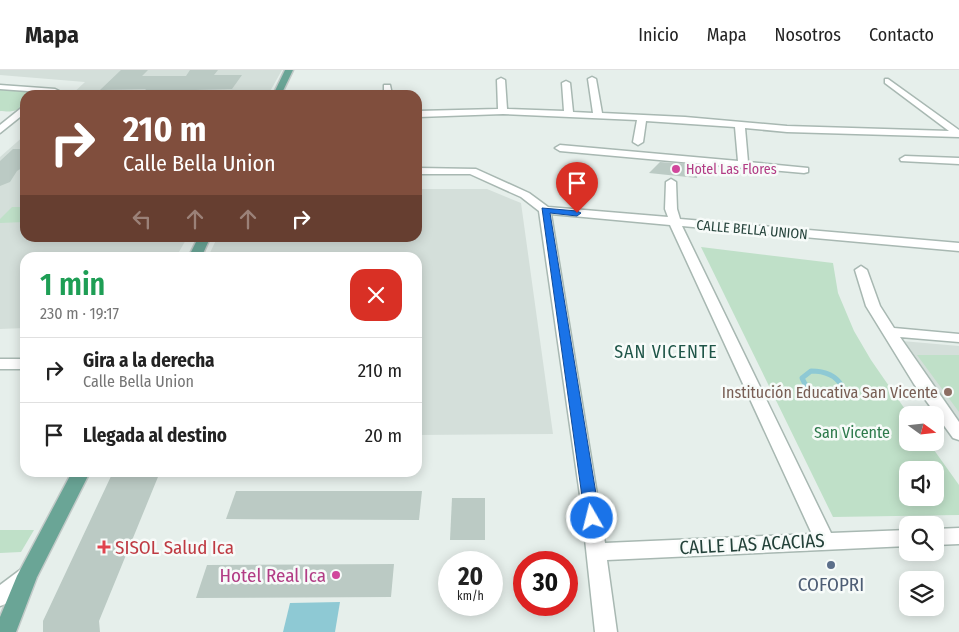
<!DOCTYPE html>
<html lang="es">
<meta charset="utf-8">
<style>
body{margin:0;font-family:"Fira Sans Condensed",sans-serif;background:#f2f2f2;color:#222;height:100vh;display:flex;flex-direction:column;font-size:19px;white-space:nowrap}
*{box-sizing:border-box;margin:0}
p{font-size:16px;color:#767676}
.icon{flex:none;width:28px;height:28px;fill:none;stroke:currentColor;stroke-width:2;stroke-linecap:round;stroke-linejoin:round}
.map{position:relative;flex:1;overflow:hidden}
.drawer{position:absolute;left:20px;top:182px;width:402px;height:225px;display:flex;flex-direction:column;background:#fff;border-radius:15px;box-shadow:0 2px 12px #0003}
.drawer>*{flex:none}
.hud{position:absolute;left:20px;top:20px;width:402px;height:152px;border-radius:15px;box-shadow:0 2px 12px #0003;background:#804e3d;color:#fff;overflow:hidden}
.needle{width:32px;rotate:105deg}
.fabs{position:absolute;left:899px;top:336px;display:grid;gap:10px}
.fabs a{display:grid;place-items:center;width:45px;height:45px;border-radius:10px;background:#fff;box-shadow:0 2px 12px #0003;font-size:25px}
.speed{position:absolute;left:438px;top:481px;display:flex;gap:10px;font-size:25px;font-weight:700;text-align:center}
.speed>*{display:grid;place-content:center;width:65px;height:65px;border-radius:50%;background:#fff;box-shadow:0 2px 12px #0003;line-height:1}
.speed small{font-size:12px;font-weight:400}
.speed .limit{border:8px solid #d22;background:#fff;color:#111}
.pin{position:absolute;display:grid;place-items:center;width:42px;height:42px;color:#fff;margin:-51px -21px;border-radius:50% 50% 50% 0;rotate:-45deg;box-shadow:0 0 5px #0007}
.pin .icon{rotate:45deg}
.me{position:absolute;width:55px;margin:-28px;rotate:352deg;stroke-linejoin:round;filter:drop-shadow(0 0 4px #0008)}
.turn{display:flex;align-items:center;gap:18px;height:105px;padding:0 20px;font-size:22px}
.turn .icon{width:65px;height:65px;stroke-width:2.5}
.turn b{display:block;font-size:35px;line-height:42px}
.lanes{display:flex;align-items:center;height:48px;padding:0 20px;background:#0003;justify-content:center;gap:25px;direction:ltr}
.lanes .off{opacity:.35}
.round{display:grid;place-items:center;flex:none;width:52px;height:52px;border-radius:15px;background:#f2f2f2}
.headline{display:flex;align-items:center;justify-content:space-between;height:85px;padding:0 20px}
h1{font-size:30px;font-weight:600;line-height:38px;color:#1e9e55}
ul{padding:0;list-style:none}
li{display:flex;align-items:center;gap:15px;height:65px;padding:0 20px;border-top:1px solid #e0e0e0}
li div{flex:1}
li b{display:block;font-size:19px}
li em{font-style:normal}
header{display:flex;align-items:center;gap:30px;box-sizing:border-box;height:70px;padding:0 25px;background:#fff;border-bottom:1px solid #e0e0e0}
header strong{font-size:24px}
nav{display:flex;gap:28px;margin-inline-start:auto;font-size:18px}
.map>svg:first-child{display:block}
</style>
<header>
<strong>Mapa</strong>
<nav><a>Inicio</a><a>Mapa</a><a>Nosotros</a><a>Contacto</a></nav>
</header>
<div class="map">
<svg width="959" height="562" viewBox="0 0 959 562">
<rect width="100%" height="100%" fill="#e6efeb"/>
<!-- built -->
<g fill="#d4dfda">
<path d="M0,0H282L268,25H71L85,12L0,5Z"/>
<path d="M25,65V168H187L176,187L25,188V258L0,259V87Z"/>
<path d="M418,119H487L521,133L553,364L418,365V188L208,187L217,168H418Z"/>
<path d="M902,271L959,276V351L915,294Z"/>
</g>
<!-- green -->
<g fill="#bfe0c8" fill-rule="evenodd">
<path d="M0,17L40,21L35,25H25V34C16,42 12,42 0,41Z"/>
<path d="M12,137H25V152L0,153V149Z"/>
<path d="M701,177L833,193L838,223L854,261L871,290L909,345L908,372L929,373L959,415V445L833,447ZM908,400H935V428H908Z"/>
<path d="M917,285H959V342Z"/>
<path d="M0,460H34L21,482L0,483Z"/>
</g>
<!-- water -->
<path fill="#8ec9d4" d="M340,532L335,562H283L290,533Z"/>
<g fill="none" stroke-linecap="round" stroke-linejoin="round">
<!-- stream -->
<path stroke="#8ec9d4" stroke-width="5" d="M811,301C824,301 835,304 842,316L840,323C825,327 808,324 802,308Z"/>
</g>
<!-- building -->
<g fill="#bbcac4">
<path d="M121,0H148L142,6H186L190,0H218L214,5H242L232,19L195,20L192,25H141L146,19L100,20Z"/>
<path d="M13,79H25V96L17,101L10,112L0,116V91Z"/>
<path d="M660,92L698,95L697,108L649,103Z"/>
<path d="M113,402H160L99,551L100,562H43V551Z"/>
<path d="M236,421H422L419,450L226,449Z"/>
<path d="M452,428H485V470H450Z"/>
<path d="M394,494L391,527L196,528L207,495Z"/>
</g>
<g fill="none" stroke-linecap="round" stroke-linejoin="round">
<!-- minor casing -->
<g stroke="#a8b8b2" stroke-width="3">
<g id="minor">
<path d="M592,7L596,9L602,43L685,47L787,56L949,61L885,13V9H888L959,60V67L787,62L745,58L748,92L808,98V102L804,103L560,81L555,78L560,75L738,91L735,57L646,51L643,72L638,75L633,72L637,50L503,44L418,47V41L498,39L497,10L501,8L505,10L507,39L564,41L562,13L566,11L570,13L573,42L593,43L588,9Z"/>
<path d="M0,15L55,19L59,21L55,23L0,19Z"/>
<path d="M384,15H390L392,25H384Z"/>
<path d="M25,35V43L0,63V55Z"/>
<path d="M905,86L959,88V94L901,91L900,89Z"/>
<path d="M418,98L476,99L529,123L548,137L668,147L665,139L666,112L671,109L676,112L677,139L680,149L959,173V181L682,156L831,463L908,460V476L607,490L617,562H595L581,432L539,141L521,127L470,104H418ZM551,144L670,155L812,464L605,473Z"/>
<path d="M861,196L867,200L880,236L894,258L959,264V272L900,267L959,352V370L953,368L914,314L866,236L855,200Z"/>
<rect x="0" y="289" width="25" height="10"/>
<path d="M959,458V474L935,475V459Z"/>
<path d="M27,497L34,500L37,506C31,519 13,532 0,536V515L20,500Z"/>
</g>
</g>
<!-- major casing -->
<g stroke="#c2cac8" stroke-width="3">
<g id="major">
<path d="M285,0H293L281,25H273Z"/>
<path d="M198,168H210L201,188H188Z"/>
<path d="M72,402H90L37,507L16,562H0V547L17,506Z"/>
</g>
</g>
<!-- minor -->
<use href="#minor" fill="#fff" fill-rule="evenodd"/>
<!-- major -->
<use href="#major" fill="#6aa596" fill-rule="evenodd"/>
</g>
<!-- route -->
<path fill="#1a73e8" stroke="#114b97" d="M542,138L577,141L581,143L577,146L550,143L600,448L598,453H587L585,448Z"/>
<!-- markers -->
<g fill="#d1479c" stroke="#f7fbf9" stroke-width="2">
<circle cx="676" cy="99" r="5"/>
<circle cx="336" cy="505" r="5"/>
</g>
<circle fill="#8d6e63" stroke="#f7fbf9" stroke-width="2" cx="948" cy="322" r="5"/>
<path fill="#e0444e" stroke="#f7fbf9" stroke-width="2" d="M101.5 469.5h5v5h5v5h-5v5h-5v-5h-5v-5h5z"/>
<circle fill="#5c6f8a" stroke="#f7fbf9" stroke-width="2" cx="831" cy="495" r="5"/>
<g text-anchor="middle" dominant-baseline="central" stroke-width="5" stroke-linejoin="round" paint-order="stroke">
<!-- far-hotel labels -->
<g font-size="14" fill="#b23c85" stroke="#f7fbf9" text-anchor="start">
<text x="686" y="99">Hotel Las Flores</text>
</g>
<!-- far-street labels -->
<g font-size="14" fill="#24423a" stroke="#f7fbf9">
<text transform="translate(752 160) rotate(5)">CALLE BELLA UNION</text>
</g>
<!-- education labels -->
<g font-size="16" fill="#785e54" stroke="#f7fbf9" text-anchor="end">
<text x="938" y="322">Institución Educativa San Vicente</text>
</g>
<!-- park labels -->
<g font-size="16" fill="#2d7a4b" stroke="#f7fbf9">
<text x="852" y="362">San Vicente</text>
</g>
<!-- neighbourhood labels -->
<g font-size="18" letter-spacing="1" fill="#1f5548" stroke="#f7fbf9">
<text x="666" y="282">SAN VICENTE</text>
</g>
<!-- near-street labels -->
<g font-size="19" fill="#24423a" stroke="#f7fbf9">
<text transform="translate(752 474) rotate(-3)">CALLE LAS ACACIAS</text>
</g>
<!-- near-health labels -->
<g font-size="19" fill="#be3a42" stroke="#f7fbf9" text-anchor="start">
<text x="115" y="477">SISOL Salud Ica</text>
</g>
<!-- near-hotel labels -->
<g font-size="19" fill="#b23c85" stroke="#f7fbf9" text-anchor="end">
<text x="326" y="505">Hotel Real Ica</text>
</g>
<!-- near-service labels -->
<g font-size="19" fill="#4e5e75" stroke="#f7fbf9">
<text x="831" y="514">COFOPRI</text>
</g>
</g>
</svg>
<div class="fabs">
<a><svg class="needle" viewBox="-14 -14 28 28"><path d="M0-13l5 13h-10z" fill="#e53935"/><path d="M0 13l5-13h-10z" fill="#767676"/></svg></a>
<a><svg class="icon" aria-label="sound" viewBox="0 0 24 24"><path d="M4 9h4l5-4v14l-5-4H4zM17 9q2 3 0 6"/></svg></a>
<a><svg class="icon" aria-label="search" viewBox="0 0 24 24"><circle cx="10" cy="10" r="6"/><path d="M15 15l6 6"/></svg></a>
<a><svg class="icon" aria-label="layers" viewBox="0 0 24 24"><path d="M12 4l9 5-9 5-9-5zM3 14l9 5 9-5"/></svg></a>
</div>
<div class="speed"><div>20<small>km/h</small></div><div class="limit">30</div></div>
<div class="pin" style="left:577px;top:143px;background:#d93025"><svg class="icon" aria-label="arrive" viewBox="0 0 24 24"><path d="M6 21V4h12l-3 4 3 4H6"/></svg></div>
<svg class="me" style="left:592px;top:448px" viewBox="-20 -20 40 40"><circle r="17" fill="#1a73e8" stroke="#fff" stroke-width="3"/><path d="M0-11L8 9 0 5-8 9z" fill="#fff"/></svg>
<div class="hud">
<div class="turn"><svg class="icon" aria-label="right" viewBox="0 0 24 24"><path d="M7 20v-9h11M14 6l5 5-5 5"/></svg><div><b>210 m</b>Calle Bella Union</div></div>
<div class="lanes"><svg class="icon off" aria-label="left" viewBox="0 0 24 24"><path d="M17 20v-9H6M10 6l-5 5 5 5"/></svg><svg class="icon off" aria-label="ahead" viewBox="0 0 24 24"><path d="M12 20V5M6 11l6-6 6 6"/></svg><svg class="icon off" aria-label="ahead" viewBox="0 0 24 24"><path d="M12 20V5M6 11l6-6 6 6"/></svg><svg class="icon" aria-label="right" viewBox="0 0 24 24"><path d="M7 20v-9h11M14 6l5 5-5 5"/></svg></div>
</div>
<section class="drawer">
<div class="headline"><div><h1>1 min</h1><p>230 m · 19:17</p></div><a class="round" style="background:#d93025;color:#fff"><svg class="icon" aria-label="close" viewBox="0 0 24 24"><path d="M6 6l12 12M18 6L6 18"/></svg></a></div>
<ul>
<li><svg class="icon" aria-label="right" viewBox="0 0 24 24"><path d="M7 20v-9h11M14 6l5 5-5 5"/></svg><div><b>Gira a la derecha</b><p>Calle Bella Union</p></div><em>210 m</em></li>
<li><svg class="icon" aria-label="arrive" viewBox="0 0 24 24"><path d="M6 21V4h12l-3 4 3 4H6"/></svg><div><b>Llegada al destino</b></div><em>20 m</em></li>
</ul>
</section>
</div>
